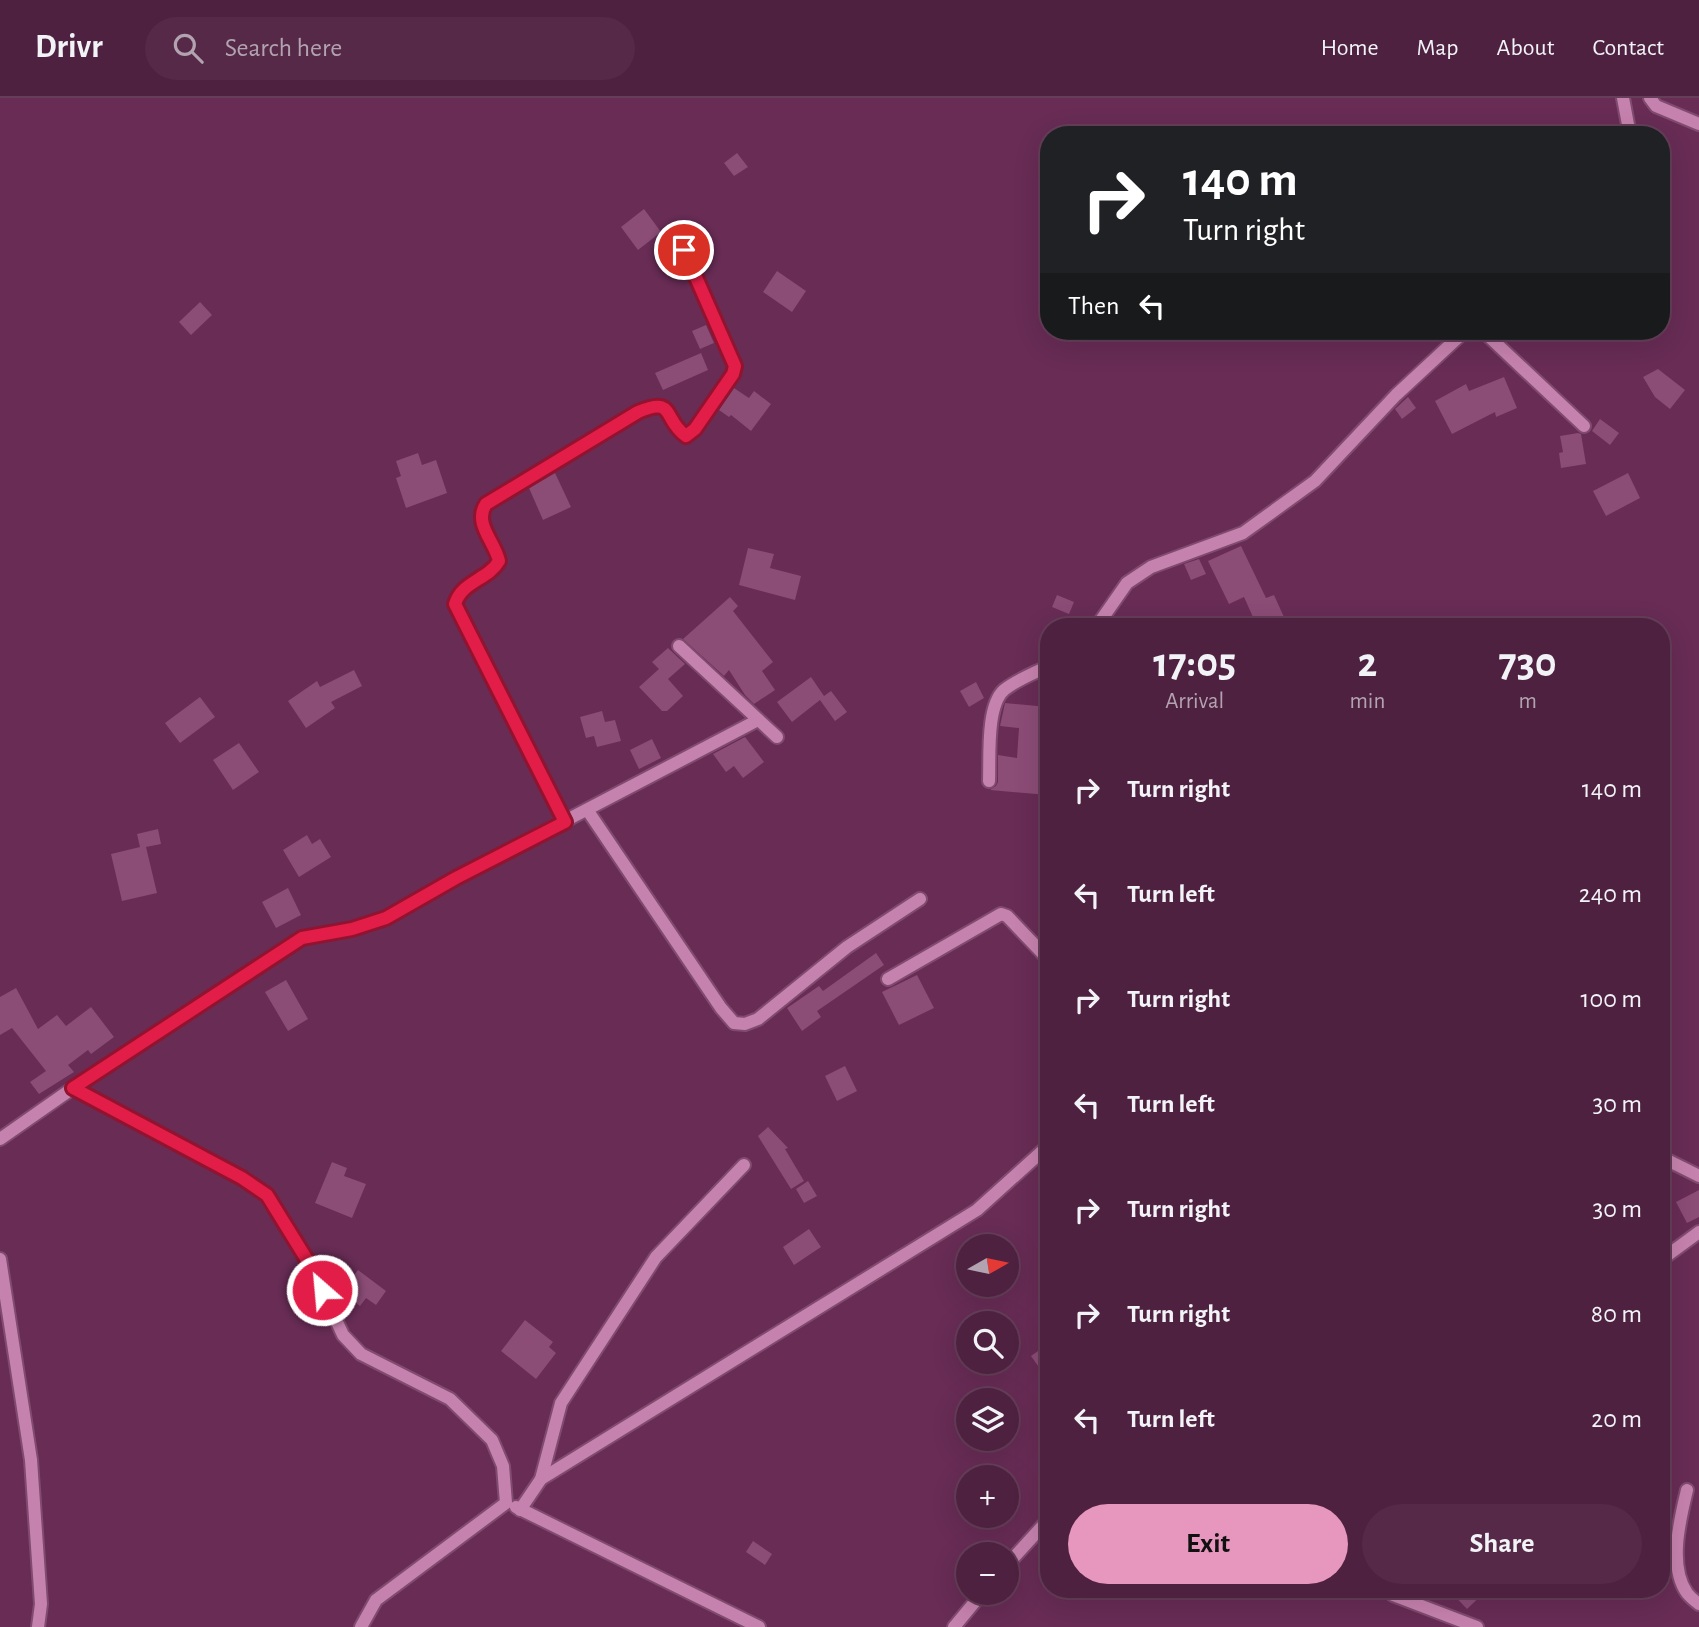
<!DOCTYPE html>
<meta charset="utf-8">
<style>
body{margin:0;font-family:"Alegreya Sans",sans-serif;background:#552947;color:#f1f3f6;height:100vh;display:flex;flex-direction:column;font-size:26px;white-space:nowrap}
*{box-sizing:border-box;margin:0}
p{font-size:23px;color:#b3a3b1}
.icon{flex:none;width:38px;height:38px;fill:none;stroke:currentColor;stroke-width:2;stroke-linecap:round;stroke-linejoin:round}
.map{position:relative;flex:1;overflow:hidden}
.sheet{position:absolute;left:1040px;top:520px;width:630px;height:980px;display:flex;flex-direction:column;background:#4e2140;border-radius:28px;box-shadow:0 7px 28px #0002,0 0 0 2px #653e59}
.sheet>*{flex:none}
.hud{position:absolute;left:1040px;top:28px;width:630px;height:214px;border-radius:28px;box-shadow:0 7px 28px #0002,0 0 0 2px #653e59;background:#202124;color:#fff;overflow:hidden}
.needle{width:46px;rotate:81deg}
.controls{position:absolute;left:956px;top:1136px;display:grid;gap:14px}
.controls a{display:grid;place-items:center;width:63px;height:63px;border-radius:50%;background:#4e2140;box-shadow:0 7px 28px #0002,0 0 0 2px #653e59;font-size:35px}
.pin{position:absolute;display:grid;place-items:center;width:60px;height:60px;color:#fff;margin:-30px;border:4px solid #fff;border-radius:50%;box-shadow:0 2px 7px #0007}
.me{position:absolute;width:77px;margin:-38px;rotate:333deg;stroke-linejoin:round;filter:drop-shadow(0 0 5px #0008)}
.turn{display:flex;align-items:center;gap:24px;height:147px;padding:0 28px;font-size:32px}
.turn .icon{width:91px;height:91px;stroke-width:2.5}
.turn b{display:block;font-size:49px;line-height:60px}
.then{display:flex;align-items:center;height:66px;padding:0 28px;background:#0003;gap:14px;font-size:26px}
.eta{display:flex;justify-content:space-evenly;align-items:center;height:119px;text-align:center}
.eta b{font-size:42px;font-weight:700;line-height:49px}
.cta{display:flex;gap:14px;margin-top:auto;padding:14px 28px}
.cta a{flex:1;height:80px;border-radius:42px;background:#e797bd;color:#111;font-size:28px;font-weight:700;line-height:80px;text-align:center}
.cta a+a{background:#552947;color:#f1f3f6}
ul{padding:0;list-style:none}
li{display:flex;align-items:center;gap:21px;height:105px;padding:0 28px}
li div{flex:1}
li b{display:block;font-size:26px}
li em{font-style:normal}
header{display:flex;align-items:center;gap:42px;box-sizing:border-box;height:98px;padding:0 35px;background:#4e2140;border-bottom:2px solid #653e59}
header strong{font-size:33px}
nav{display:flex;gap:38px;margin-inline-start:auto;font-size:24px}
.search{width:490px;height:63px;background:#552947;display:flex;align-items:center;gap:18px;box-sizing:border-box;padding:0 24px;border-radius:38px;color:#b3a3b1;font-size:26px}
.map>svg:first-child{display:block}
</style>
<header>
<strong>Drivr</strong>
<div class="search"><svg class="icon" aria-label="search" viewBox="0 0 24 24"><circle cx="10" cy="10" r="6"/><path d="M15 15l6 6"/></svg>Search here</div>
<nav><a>Home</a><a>Map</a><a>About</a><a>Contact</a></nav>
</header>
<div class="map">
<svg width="1699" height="1529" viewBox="0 0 1699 1529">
<rect width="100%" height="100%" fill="#682c55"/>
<!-- building -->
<g fill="#8b4c76">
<path d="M737,55L748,69L734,78L724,65Z"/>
<path d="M644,111L661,134L638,152L621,129Z"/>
<path d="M777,173L806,193L792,214L763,194Z"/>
<path d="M200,204L212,217L191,237L179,224Z"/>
<path d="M706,227L714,245L700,251L692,233Z"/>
<path d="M701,255L708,272L663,292L655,275Z"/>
<path d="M1658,271L1685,292L1670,311L1655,299L1643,279Z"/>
<path d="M1504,279L1517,310L1496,319L1495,314L1452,336L1435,303L1466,286L1469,293Z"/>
<path d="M734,290L749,300L754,293L771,306L751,333L731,317L729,319L719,312Z"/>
<path d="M1408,299L1416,310L1402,321L1395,311Z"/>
<path d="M1600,321L1619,335L1610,347L1592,333Z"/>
<path d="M1578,335L1581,336L1586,366L1561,370L1559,355L1563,354L1560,338Z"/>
<path d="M418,355L422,367L436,362L447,395L406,410L396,380L401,378L396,363Z"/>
<path d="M555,375L571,409L543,422L529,390Z"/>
<path d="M1628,375L1640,400L1606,418L1593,393Z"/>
<path d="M1241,448L1266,500L1274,497L1288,528H1257L1244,499L1229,506L1208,463Z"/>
<path d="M748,450L774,456L770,470L801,478L795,502L739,487Z"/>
<path d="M1199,461L1206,476L1191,482L1184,466Z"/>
<path d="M1057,497L1074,504L1069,516L1052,509Z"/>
<path d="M730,499L738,508L733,513L773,564L762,573L775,592L754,606L745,597L729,572L724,578L683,541Z"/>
<path d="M668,550L685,566L668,581L683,598L667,613H662L639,589L659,571L652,564Z"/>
<path d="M354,572L362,588L331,604L335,610L306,630L288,603L317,583L320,589Z"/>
<path d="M811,579L824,598L831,593L847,614L835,623L820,602L792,624L777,604Z"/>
<path d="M976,584L984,600L969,609L960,593Z"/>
<path d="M200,599L215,619L180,645L165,625Z"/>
<path d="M1005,605L1048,609V697L990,692L996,688L998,684V657L1017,660L1019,630L1000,628Z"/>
<path d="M602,613L605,624L615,622L621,643L597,649L594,638L586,640L580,619Z"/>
<path d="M745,639L764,664L743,680L734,668L726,674L713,656Z"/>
<path d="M652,641L661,660L639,671L630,652Z"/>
<path d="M239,645L259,674L233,692L213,662Z"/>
<path d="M158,731L161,746L146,749L157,795L122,803L111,756L140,749L137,736Z"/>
<path d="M307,737L312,746L320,741L331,759L299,779L283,752Z"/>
<path d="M288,790L301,817L276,830L262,804Z"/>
<path d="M876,855L884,867L817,913L821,919L802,933L787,910L819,888L823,893Z"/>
<path d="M917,877L934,910L899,927L882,894Z"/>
<path d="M286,882L308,921L288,933L265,894Z"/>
<path d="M16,890L38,931L57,917L66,928L91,909L114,939L91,956L88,952L68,967L74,974L39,996L30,984L46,973L12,930L0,937V899Z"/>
<path d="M845,968L857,993L837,1003L825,978Z"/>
<path d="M768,1029L788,1050L785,1051L804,1083L791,1091L758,1038Z"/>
<path d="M332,1064L347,1070L344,1078L366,1086L352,1120L315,1105Z"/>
<path d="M808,1083L817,1098L804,1105L796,1091Z"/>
<path d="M1699,1092V1119L1687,1125L1676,1104Z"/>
<path d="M809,1131L821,1149L794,1167L783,1149Z"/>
<path d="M358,1172L386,1193L376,1207L366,1200L360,1208L341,1194Z"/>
<path d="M525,1222L553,1244L549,1249L556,1255L536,1281L501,1253Z"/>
<path d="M1048,1246V1282L1031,1258Z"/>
<path d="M753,1443L772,1456L765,1467L746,1454Z"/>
<path d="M1448,1491H1488L1467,1511Z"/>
</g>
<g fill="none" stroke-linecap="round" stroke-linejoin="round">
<!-- minor casing -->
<g stroke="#804b6f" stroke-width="16">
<g id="minor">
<path d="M1623,0L1630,37"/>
<path d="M1650,0L1656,8L1699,26"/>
<path d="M1483,233L1584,328"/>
<path d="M1097,528L1127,485L1151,469L1243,435L1315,383L1396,297L1465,233"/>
<path d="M679,548L777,639"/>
<path d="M989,683C990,660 986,608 1004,592C1016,582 1035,575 1048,568"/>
<path d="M588,713L721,910L734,925L745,926L758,921L847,849L920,801"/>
<path d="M565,724L455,506C462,483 488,482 498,463C495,444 473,425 486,406L638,314C676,298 662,321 686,338L695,331L733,276L735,268L684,152"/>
<path d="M888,881L1001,816L1007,818L1048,861"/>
<path d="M73,990L242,1080L266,1097L312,1170L343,1237L361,1256L450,1301L492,1342L503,1368L506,1405L376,1502L361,1529"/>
<path d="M0,1041L73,990L302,840L352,831L386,820L456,780L758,622"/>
<path d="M1661,1059L1699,1078"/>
<path d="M0,1161L31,1362L41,1506L38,1529"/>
<path d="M1661,1162L1699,1134"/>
<path d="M541,1381L977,1112L1048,1048"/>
<path d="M1687,1392C1680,1421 1668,1468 1687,1495C1690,1499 1695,1503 1699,1506"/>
<path d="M516,1409L759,1529"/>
<path d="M520,1412L541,1381L561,1305L656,1159L744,1067"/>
<path d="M1006,1468L1048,1422"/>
<path d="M1393,1497L1477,1529"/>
<path d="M954,1529L983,1494"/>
</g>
</g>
<!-- minor -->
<use href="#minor" stroke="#c682ae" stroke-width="12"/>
</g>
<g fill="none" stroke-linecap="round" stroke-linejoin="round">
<!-- route casing -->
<g stroke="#92132f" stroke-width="18">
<path id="route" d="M322,1192L312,1170L267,1097L242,1080L73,990L302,840L352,831L386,820L456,780L565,724L455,506C462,483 488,482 499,463C495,444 473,425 486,406L638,314C676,298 662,321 686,338L695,331L733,276L735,268L684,152"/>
</g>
<!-- route -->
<use href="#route" stroke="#e11d48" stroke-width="12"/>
</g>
</svg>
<div class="controls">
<a><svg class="needle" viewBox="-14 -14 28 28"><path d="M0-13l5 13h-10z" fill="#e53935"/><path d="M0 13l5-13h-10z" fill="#b3a3b1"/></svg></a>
<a><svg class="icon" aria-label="search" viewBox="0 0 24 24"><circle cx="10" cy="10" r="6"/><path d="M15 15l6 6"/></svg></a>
<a><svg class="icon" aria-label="layers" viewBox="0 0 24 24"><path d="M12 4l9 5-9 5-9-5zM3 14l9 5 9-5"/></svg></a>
<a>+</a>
<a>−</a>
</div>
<div class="pin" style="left:684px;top:152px;background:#d93025"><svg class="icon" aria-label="arrive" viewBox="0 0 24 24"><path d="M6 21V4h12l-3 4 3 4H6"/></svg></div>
<svg class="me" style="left:322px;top:1192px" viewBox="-20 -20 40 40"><circle r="17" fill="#e11d48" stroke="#fff" stroke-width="3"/><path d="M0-11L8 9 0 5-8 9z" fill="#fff"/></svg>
<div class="hud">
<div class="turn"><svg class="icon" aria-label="right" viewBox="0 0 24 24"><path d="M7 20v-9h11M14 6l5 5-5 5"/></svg><div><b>140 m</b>Turn right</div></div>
<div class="then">Then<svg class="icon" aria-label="left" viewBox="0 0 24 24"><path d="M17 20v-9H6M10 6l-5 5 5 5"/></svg></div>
</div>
<section class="sheet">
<div class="eta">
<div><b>17:05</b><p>Arrival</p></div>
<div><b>2</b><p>min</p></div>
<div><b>730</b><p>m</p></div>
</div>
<ul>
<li><svg class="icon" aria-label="right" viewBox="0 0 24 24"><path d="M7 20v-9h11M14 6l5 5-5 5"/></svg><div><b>Turn right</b></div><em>140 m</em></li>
<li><svg class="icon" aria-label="left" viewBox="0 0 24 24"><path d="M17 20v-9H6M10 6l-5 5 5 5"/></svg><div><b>Turn left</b></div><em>240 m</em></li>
<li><svg class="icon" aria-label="right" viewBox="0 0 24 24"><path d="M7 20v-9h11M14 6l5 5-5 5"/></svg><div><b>Turn right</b></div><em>100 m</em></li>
<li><svg class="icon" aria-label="left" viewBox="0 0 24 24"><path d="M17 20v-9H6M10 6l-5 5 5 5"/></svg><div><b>Turn left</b></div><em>30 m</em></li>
<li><svg class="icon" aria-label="right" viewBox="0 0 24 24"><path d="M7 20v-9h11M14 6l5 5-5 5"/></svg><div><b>Turn right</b></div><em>30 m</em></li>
<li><svg class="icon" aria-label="right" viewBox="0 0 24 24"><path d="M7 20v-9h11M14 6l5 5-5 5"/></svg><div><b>Turn right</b></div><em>80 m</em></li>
<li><svg class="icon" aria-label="left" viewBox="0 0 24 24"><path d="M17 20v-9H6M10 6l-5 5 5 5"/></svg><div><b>Turn left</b></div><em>20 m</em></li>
</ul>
<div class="cta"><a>Exit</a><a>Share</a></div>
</section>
</div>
